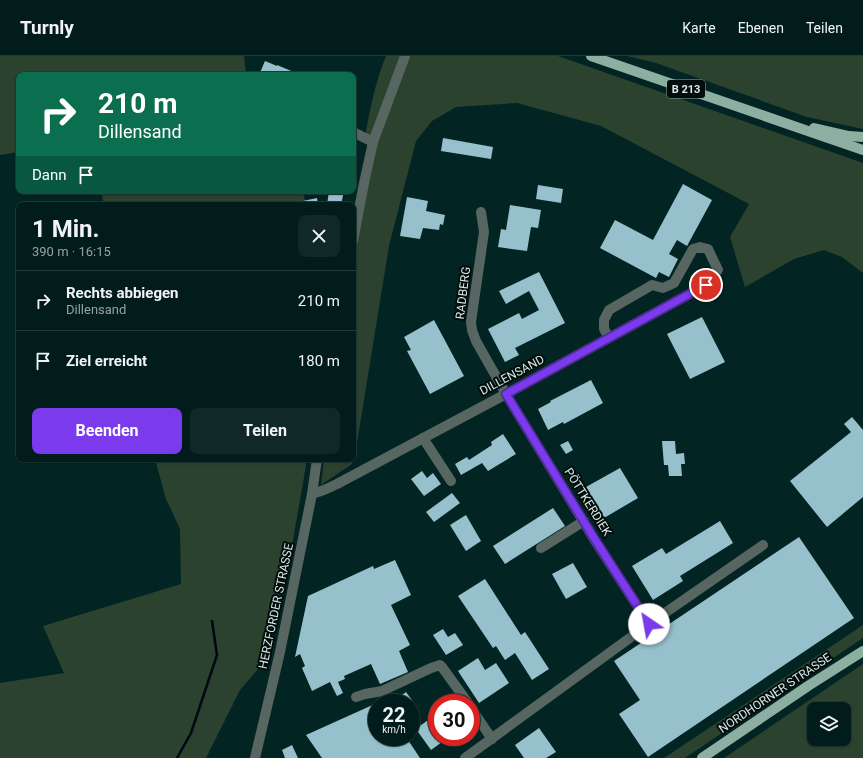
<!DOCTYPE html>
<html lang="de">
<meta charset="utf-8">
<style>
body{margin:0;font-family:Roboto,sans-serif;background:#102928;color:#f1f3f6;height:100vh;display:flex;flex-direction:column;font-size:15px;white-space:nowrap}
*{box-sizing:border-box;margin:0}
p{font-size:13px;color:#96a1a3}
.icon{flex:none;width:22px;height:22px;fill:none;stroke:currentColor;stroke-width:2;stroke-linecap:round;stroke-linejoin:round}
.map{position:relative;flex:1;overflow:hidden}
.sheet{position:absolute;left:16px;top:146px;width:340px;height:260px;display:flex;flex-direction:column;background:#021c1b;border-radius:8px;box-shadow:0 1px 3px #0004,0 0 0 1px #233a3a}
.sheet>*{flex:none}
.banner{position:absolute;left:16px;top:16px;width:340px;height:122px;border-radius:8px;box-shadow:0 1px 3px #0004,0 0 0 1px #233a3a;background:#0b6e4f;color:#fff;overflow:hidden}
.tools{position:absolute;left:807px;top:646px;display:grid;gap:8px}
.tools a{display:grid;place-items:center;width:44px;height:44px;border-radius:8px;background:#021c1b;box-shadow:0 1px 3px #0004,0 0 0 1px #233a3a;font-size:20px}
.speed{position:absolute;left:368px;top:638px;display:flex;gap:8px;font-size:20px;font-weight:700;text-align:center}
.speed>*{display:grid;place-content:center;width:52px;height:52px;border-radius:50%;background:#021c1b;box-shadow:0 1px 3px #0004,0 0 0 1px #233a3a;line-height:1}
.speed small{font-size:10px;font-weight:400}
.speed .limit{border:6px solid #d22;background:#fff;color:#111}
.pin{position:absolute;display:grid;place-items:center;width:34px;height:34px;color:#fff;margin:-17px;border:2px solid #fff;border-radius:50%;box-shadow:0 1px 4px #0007}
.me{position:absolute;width:44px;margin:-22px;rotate:327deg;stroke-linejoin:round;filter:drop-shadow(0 0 3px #0008)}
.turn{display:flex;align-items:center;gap:14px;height:84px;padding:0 16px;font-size:18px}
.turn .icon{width:52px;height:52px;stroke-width:2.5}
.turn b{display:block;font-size:28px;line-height:34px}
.then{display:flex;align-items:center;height:38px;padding:0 16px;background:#0003;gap:8px;font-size:15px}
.round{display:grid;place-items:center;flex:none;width:42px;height:42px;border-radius:8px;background:#102928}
.summary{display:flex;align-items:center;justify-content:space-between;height:68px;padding:0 16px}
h1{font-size:24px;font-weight:700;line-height:30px}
.button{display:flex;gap:8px;margin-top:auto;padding:8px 16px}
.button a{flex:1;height:46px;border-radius:8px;background:#7c3aed;color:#fff;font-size:16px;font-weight:700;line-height:46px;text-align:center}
.button a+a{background:#102928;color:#f1f3f6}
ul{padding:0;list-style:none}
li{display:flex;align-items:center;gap:12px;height:60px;padding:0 16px;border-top:1px solid #233a3a}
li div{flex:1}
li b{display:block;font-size:15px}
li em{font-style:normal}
header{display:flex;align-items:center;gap:24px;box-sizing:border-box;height:56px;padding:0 20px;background:#021c1b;border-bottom:1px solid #233a3a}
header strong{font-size:19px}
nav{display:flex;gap:22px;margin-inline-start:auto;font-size:14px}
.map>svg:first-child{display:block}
</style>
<header>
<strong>Turnly</strong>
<nav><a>Karte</a><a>Ebenen</a><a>Teilen</a></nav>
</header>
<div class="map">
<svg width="863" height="702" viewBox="0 0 863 702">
<rect width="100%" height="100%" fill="#022524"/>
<!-- green -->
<g fill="#2b422e" fill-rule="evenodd">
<path d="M0,0H244L246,19H19V96L0,99Z"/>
<path d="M386,0H558L863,107V217L842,201L824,194L794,203L745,231L730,181L749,148L601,70L517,47L456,51L432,65L416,85L389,190L357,387L352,408L321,429L324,403H353V207L365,127L373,86L365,81C370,53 375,27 386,0Z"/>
<path d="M627,0H863V73L807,61L656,7Z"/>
<path d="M101,135H303L306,149H104Z"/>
<path d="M155,403H307L302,433L281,551L258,613L240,634L206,702H0V627L64,617L43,570L181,528L180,473L166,443Z"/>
<path d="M863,569V582L685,702H664Z"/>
<path d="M863,608V702H724ZM814,653H844V683H814Z"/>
</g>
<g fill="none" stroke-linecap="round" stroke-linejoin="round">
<!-- stream -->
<path stroke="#000712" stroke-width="2.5" d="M177,702L191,677L217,599L212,565"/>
</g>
<!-- building -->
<g fill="#96c1cc">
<path d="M265,5L277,10V9L301,19H259Z"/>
<path d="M443,82L493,91L491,103L441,95Z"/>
<path d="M683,128L712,144L687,190L677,184L669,198L678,203L669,221L659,216L656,222L600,192L615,164L653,184Z"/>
<path d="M538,129L563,133L561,147L536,143Z"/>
<path d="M329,135H344L341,149H327Z"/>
<path d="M407,141L428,145L426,155L445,159L443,169L440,168L439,174L423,172L420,183L400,180Z"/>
<path d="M317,142L318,149H298V146Z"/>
<path d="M510,149L541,154L538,172L531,171L527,195L498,191L501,173L506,174Z"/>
<path d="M539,216L565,267L515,292L519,299L505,306L488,273L519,257L522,263L539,254L529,235L506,248L499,235Z"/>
<path d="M702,261L725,306L690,323L667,278Z"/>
<path d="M434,264L464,320L430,338L407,295L411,294L404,281Z"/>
<path d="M591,324L603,347L564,368L563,366L548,374L538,353L551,346L550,345Z"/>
<path d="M852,361L863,374V441L827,471L790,425L851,376L844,368Z"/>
<path d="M503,378L516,398L488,415L482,407L461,419L455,408L467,401L469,404L492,389L491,386Z"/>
<path d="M568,385L573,394L566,398L560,389Z"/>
<path d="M662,385H675L676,398L684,397L685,408H681L682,420H669L668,409H664Z"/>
<path d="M620,412L638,442L604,462L586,431Z"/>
<path d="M422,415L427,422L433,417L441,428L424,440L411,423Z"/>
<path d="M452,437L460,447L434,466L426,456Z"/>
<path d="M553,452L565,470L505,508L493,490Z"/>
<path d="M466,459L481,485L466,495L450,469Z"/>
<path d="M720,465L733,487L680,520L683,525L653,544L632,510L662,492L666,498Z"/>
<path d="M799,481L854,562L648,701L619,658L640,644L614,605Z"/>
<path d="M395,504L411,539L391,549L410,589L399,595L408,616L380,628L371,608L344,620L345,623L338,626L343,637L337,640L330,626L312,635L302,612L305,610L300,598L295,601L308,540L373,510L374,513Z"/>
<path d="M573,507L587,531L566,543L552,518Z"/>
<path d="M485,523L521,579L525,576L549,613L532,624L515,597L505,604L496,590L493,592L458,540Z"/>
<path d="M443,573L448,581L455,577L463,589L446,599L433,579Z"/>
<path d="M478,602L485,614L496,607L509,627L479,647L458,615Z"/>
<path d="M406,636L414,647H391Z"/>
<path d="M377,647V681H406L420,702H322L306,679Z"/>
<path d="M411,655L421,669L411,676Z"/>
<path d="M432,661L437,668V681H449L431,694L416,673Z"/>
<path d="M539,672L556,696L546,702H524L515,689Z"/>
<path d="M292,689L298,702H285L282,694Z"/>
</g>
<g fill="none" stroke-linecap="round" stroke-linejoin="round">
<!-- minor -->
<g stroke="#576660" stroke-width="10">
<path d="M353,76L373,86"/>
<path d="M353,185L364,127L373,86L405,0"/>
<path d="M423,382L451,425"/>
<path d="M312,438L324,434L337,428L506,338L706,229L718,214L708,193L700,191L693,193L674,227L663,232L652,229L609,254L604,264V273L609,282"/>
<path d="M541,492L584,465"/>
<path d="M649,568L763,489"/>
<path d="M356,641L365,638L382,635L431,612L440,609L442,611L468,647"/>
<path d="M471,652L492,683"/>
<path d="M255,702L280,596L312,438L317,403"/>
<path d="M465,702L649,568L594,483L506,338L476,285L472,274L471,266L484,176L481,156"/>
</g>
<!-- major -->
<g stroke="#8dafa2" stroke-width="10">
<path d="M591,0L863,94"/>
<path d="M814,72L849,80L863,81"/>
<path d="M702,702L808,630L863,595"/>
</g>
</g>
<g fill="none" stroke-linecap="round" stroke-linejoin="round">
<!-- route casing -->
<g stroke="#51269a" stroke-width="10">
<path id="route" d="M649,568L594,482L506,338L706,229"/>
</g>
<!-- route -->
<use href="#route" stroke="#7c3aed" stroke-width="7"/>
</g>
<g text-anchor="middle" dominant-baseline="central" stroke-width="4" stroke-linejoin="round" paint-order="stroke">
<!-- shield labels -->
<rect fill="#020c0b" stroke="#96a7a5" stroke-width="1" x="667" y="24" width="38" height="18" rx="3"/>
<g font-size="11" font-weight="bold" fill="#d6e9e7">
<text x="686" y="33">B 213</text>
</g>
<!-- street labels -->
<g font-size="12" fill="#d6e9e7" stroke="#020c0b">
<text transform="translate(463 237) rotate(-83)">RADBERG</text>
<text transform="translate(512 319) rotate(-28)">DILLENSAND</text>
<text transform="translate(588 446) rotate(58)">PÖTTKERDIEK</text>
<text transform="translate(276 550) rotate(-78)">HERZFORDER STRASSE</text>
<text transform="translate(775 637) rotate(-34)">NORDHORNER STRASSE</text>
</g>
</g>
</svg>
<div class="tools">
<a><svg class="icon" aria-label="layers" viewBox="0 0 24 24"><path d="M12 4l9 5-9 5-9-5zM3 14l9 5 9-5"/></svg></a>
</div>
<div class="speed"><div>22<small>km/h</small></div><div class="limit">30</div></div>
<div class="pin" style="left:706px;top:229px;background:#d93025"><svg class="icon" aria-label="arrive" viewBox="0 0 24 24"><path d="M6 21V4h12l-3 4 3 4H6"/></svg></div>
<svg class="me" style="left:649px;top:568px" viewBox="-20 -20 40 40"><circle r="19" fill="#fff"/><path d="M0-13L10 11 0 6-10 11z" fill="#7c3aed"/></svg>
<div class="banner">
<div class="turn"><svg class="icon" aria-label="right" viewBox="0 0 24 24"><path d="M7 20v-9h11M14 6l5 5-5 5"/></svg><div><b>210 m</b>Dillensand</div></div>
<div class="then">Dann<svg class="icon" aria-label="arrive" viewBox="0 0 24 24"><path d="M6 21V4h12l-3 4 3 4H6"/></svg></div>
</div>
<section class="sheet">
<div class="summary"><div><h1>1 Min.</h1><p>390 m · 16:15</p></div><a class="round"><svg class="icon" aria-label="close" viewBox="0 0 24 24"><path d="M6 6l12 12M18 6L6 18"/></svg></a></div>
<ul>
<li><svg class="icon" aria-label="right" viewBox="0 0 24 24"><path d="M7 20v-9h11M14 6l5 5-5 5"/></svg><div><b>Rechts abbiegen</b><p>Dillensand</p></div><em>210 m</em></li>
<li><svg class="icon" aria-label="arrive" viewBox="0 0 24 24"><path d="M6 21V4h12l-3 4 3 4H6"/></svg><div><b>Ziel erreicht</b></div><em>180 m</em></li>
</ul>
<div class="button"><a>Beenden</a><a>Teilen</a></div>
</section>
</div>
